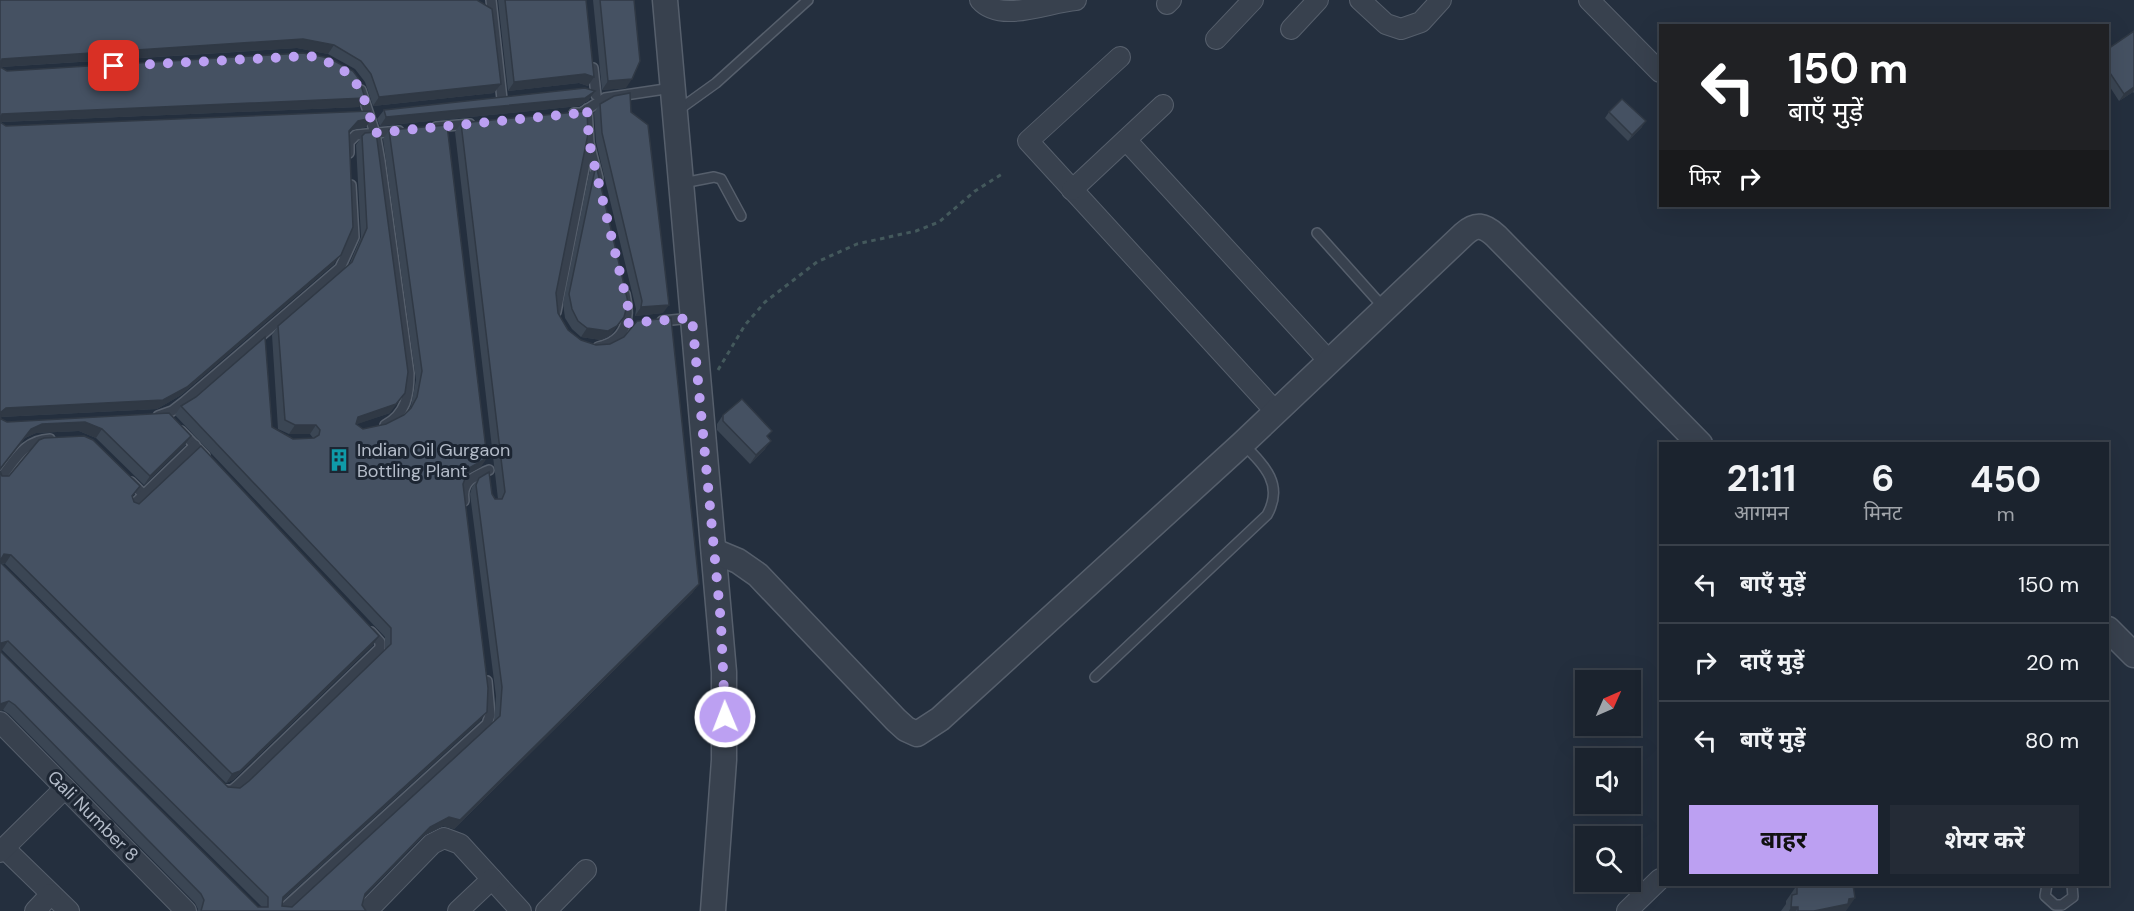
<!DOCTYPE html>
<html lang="hi">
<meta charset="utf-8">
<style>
body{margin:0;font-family:"DM Sans","Noto Sans Devanagari",sans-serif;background:#242b36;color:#f1f3f6;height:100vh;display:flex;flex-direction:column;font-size:22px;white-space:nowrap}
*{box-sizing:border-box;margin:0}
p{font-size:20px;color:#a0a4aa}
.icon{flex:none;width:33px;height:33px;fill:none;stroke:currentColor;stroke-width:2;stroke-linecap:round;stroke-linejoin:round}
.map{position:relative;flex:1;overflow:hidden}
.details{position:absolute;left:1659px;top:442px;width:450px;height:444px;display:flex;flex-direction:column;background:#1b232e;border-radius:0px;box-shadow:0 6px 24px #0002,0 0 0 2px #39404a}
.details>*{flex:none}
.top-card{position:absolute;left:1659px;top:24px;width:450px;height:183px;border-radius:0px;box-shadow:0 6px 24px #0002,0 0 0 2px #39404a;background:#202124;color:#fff;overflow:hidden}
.needle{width:39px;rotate:45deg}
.fabs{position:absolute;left:1575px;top:670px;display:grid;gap:12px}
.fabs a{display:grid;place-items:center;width:66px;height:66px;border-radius:0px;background:#1b232e;box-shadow:0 6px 24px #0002,0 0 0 2px #39404a;font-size:30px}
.pin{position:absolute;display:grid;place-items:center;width:51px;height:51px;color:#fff;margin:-26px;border-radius:12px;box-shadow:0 3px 9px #0006}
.me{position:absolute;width:66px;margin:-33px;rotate:359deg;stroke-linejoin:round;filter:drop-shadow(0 0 4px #0008)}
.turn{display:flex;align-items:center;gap:21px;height:126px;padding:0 30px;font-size:27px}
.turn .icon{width:78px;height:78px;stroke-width:2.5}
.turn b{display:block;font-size:42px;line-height:51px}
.then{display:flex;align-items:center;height:57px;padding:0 30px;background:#0003;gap:12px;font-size:22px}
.eta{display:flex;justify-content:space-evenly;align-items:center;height:102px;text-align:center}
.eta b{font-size:36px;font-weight:700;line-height:42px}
.button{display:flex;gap:12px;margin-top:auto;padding:12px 30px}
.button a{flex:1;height:69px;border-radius:0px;background:#bca0f2;color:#111;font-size:24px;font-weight:700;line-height:69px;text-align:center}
.button a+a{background:#242b36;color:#f1f3f6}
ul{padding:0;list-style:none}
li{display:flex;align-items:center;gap:18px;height:78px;padding:0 30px;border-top:2px solid #39404a}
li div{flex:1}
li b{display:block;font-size:22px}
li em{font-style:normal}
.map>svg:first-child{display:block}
</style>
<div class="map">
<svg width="2134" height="911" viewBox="0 0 2134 911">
<rect width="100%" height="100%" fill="#242f3e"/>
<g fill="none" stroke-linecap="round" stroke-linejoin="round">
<!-- service casing -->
<g stroke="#565f6c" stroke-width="12">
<g id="service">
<path d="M491,0L502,99"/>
<path d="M593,68L596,95"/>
<path d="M361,90L375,133L380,161L409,373C409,395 406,414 385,425"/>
<path d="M677,111L716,83L808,0"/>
<path d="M574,113H581L605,98L672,88"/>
<path d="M436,127L470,124"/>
<path d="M589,143L598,178"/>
<path d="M349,153V142L356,135L399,131"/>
<path d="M683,183L714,177L721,179L741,216"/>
<path d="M1317,233L1385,309"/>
<path d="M556,312L589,143L587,109"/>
<path d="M662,321L692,318"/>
<path d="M598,347C626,341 631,319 625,294"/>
<path d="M158,416L172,411L185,401L340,268L354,237L351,185"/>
<path d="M181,431L205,456"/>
<path d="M0,479C15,460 24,440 50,439"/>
<path d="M131,482L144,495"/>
<path d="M464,501C461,481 473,477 489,470"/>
<path d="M132,506L195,445"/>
<path d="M1095,677L1267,515C1284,485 1265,466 1244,445"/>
<path d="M225,790H232L238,785L380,648V642L371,632"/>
<path d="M2047,885L2045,896L2055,905H2062L2073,897L2072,885"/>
<path d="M281,911L487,724L490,715L487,681"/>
</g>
</g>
<!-- minor casing -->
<g stroke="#565f6c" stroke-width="22">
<g id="minor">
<path d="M980,0C1001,24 1048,2 1076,0"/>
<path d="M1360,0L1386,24L1401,29L1421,22L1441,0"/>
<path d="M1589,0L1660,72"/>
<path d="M1167,4L1171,0"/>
<path d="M1291,29L1318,0"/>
<path d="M1216,39L1253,0"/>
<path d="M1120,57L1028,141L1276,412"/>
<path d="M1126,140L1330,362"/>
<path d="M1072,190L1163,105"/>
<path d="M0,722L186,911"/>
<path d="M4,848L69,911"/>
<path d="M0,852L65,788"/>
<path d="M35,911L51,894"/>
<path d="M367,911L432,844L444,838L460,844L521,911"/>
<path d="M458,911L492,879"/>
<path d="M546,911L586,870"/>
<path d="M1627,911L1660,879"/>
</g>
</g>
<!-- tertiary casing -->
<g stroke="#565f6c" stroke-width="27">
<g id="tertiary">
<path d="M665,0L724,672V760L713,911"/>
<path d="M714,551L738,561L758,575L896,720L906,729L917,734L940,719L1242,444L1464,234C1476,223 1484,225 1496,236L1700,444"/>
<path d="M2108,629L2134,655"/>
</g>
</g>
<!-- path -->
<path stroke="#44595c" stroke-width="3" stroke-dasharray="4.5 4.5" stroke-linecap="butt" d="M718,370L745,325L765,302L817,262L857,244L916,231L939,222L975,191L1002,174"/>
<!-- service -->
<use href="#service" stroke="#38414e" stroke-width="9"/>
<!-- minor -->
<use href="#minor" stroke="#38414e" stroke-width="20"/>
<!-- tertiary -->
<use href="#tertiary" stroke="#38414e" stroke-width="24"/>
</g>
<!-- wall -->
<g fill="#3b4654" fill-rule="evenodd">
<path d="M0,0H477L494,93L373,106L365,82L355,69L328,54L297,48L1,67L7,71L359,107L1,122L6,126L366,127L352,130L349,133L334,264L181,395L157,409L1,417V419L7,422L191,436L185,445L144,485L96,438L79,431L36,433L25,438L0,470Z"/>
<path d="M498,0H586L588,86L579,83L508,91Z"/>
<path d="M593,0H634L626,88L602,90Z"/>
<path d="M2134,31V93L2133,92L2119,101L2108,84V49Z"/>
<path d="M589,100L579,106L380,126L377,119L384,110Z"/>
<path d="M600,104L631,112L663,313L635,316L636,309L596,142L594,113Z"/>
<path d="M1609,112L1642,127L1628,141L1605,118Z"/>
<path d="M461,123L556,293L558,313L699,584L692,593L454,829L443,826L423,836L364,897L362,905L366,911H197L198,909L195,903L9,714L3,710L0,711V471L2,476L132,497L134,502L379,636L373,645L233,780L226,783L5,564H2L228,787L240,788L249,781L385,650V637L175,415L181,406L272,427L293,439L313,438L310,434H289L278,429L272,335L278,326L349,265L361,237L356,145L362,136L390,413L356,424L363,429L386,424L404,415L408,411L411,406L416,380L383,139L389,130L481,467L466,475L463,484L480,721L282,901V906L292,907L494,722L496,696L470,494L472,487L479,478L495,499H498L455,132ZM1,650H2L262,907H258L1,652Z"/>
<path d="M596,165L611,335L601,340L581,337L572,329L565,318L563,303L589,174Z"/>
<path d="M723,415L768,437L765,449L750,464L717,430V424Z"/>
<path d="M1797,885L1846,911H1781L1786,904V901Z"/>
</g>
<!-- shaded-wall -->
<g fill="#303945">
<path d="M303,39L334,45L328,54L297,48L0,67L2,59Z"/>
<path d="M585,74L594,77L588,86L579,83L508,91L514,82Z"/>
<path d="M632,79L626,88L602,90L608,81Z"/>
<path d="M501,84L494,93L373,106L379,97Z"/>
<path d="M2134,87V90L2133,92L2119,101L2124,94Z"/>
<path d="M595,91L589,100L579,106L380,126L386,117Z"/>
<path d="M365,98L359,107L0,122L2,114Z"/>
<path d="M372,118L366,127L352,130L343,140L349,131L358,121Z"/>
<path d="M1646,121L1642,127L1628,141L1632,135Z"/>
<path d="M341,255L334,264L181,395L157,409L0,417V413L6,408Z"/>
<path d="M669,305L663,313L635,316L641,307Z"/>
<path d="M624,317L611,335L601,340L581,337L587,328Z"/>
<path d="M405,393L390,413L352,426L358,417Z"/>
<path d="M85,422L102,429L96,438L79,431L36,433L25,438L0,470L31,429L42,424Z"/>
<path d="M295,425H316L310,434H289Z"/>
<path d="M191,436L185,445L144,485L150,476Z"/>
<path d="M771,441L765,449L750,464L756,455Z"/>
<path d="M487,458L481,467L463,477L469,468Z"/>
<path d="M4,554L11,555L5,564L0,563V559Z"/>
<path d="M699,584L692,593L454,829L443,826L423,836L358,903L365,894L430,827Z"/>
<path d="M379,636L373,645L233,780L226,783L232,774Z"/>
<path d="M8,641L2,650H0L1,643Z"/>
<path d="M9,701L3,710L0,711V704Z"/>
<path d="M487,712L480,721L276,906L283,897Z"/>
<path d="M1855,898L1846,911H1814L1849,899Z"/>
<path d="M1791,907H1798L1796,911H1789Z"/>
</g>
<!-- building -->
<g fill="#455162" stroke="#303945" stroke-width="1.5" fill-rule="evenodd">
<path d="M0,0H477L492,9L501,84L379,97L371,74L361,61L334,45L303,39L2,59L0,67L7,71L303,53L329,58L353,71L359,79L365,98L2,114L0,122L6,126L370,111L372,118L358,121L349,131L353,227L341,255L187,387L163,400L6,408L0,413Z"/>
<path d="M505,0H586L594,77L585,74L514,82Z"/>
<path d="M600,0H634L640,61L632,79L608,81Z"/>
<path d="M2134,31V87L2124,94L2108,70V49Z"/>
<path d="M585,88L595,91L585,98L386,117L384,110Z"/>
<path d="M630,93L631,112L648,125L669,305L641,307L642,301L602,133L600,104L614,96Z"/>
<path d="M1622,99L1646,121L1632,135L1609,112Z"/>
<path d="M587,111L588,134L556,293L558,313L568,330L581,340L596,345L610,344L624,337L637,321L671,318L699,584L460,820L449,817L430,827L365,894L362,905L366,911H201L204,900L201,894L15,705L9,701L0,704V562L228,787L240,788L249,781L391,644V628L181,406L196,397L265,337L272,427L293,439L314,438L319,435L320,430L316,425H295L285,420L278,326L352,262L367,228L362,136L365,133L376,132L408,372L405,393L396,404L358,417L356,424L363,429L386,424L404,415L411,408L417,397L422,371L389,130L447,125L487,458L469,468L463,484L488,688L487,712L283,897L282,906L292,907L500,716L502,687L476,485L479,478L489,472L492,494L495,499H502L505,492L461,123ZM8,641L268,897V907H258L1,652V643Z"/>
<path d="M596,165L628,302L624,317L617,326L608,331L587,328L578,321L572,309L569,294Z"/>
<path d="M742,399L772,431L767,436L771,441L756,455L723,421V415Z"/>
<path d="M0,413L1,419L7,422L169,413L191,436L150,476L102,429L85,422L42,424L31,429L0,469Z"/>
<path d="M84,436L93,440L140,486L132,496L134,502L139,504L201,446L379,636L240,771L232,774L11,555L4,554L0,561V471L2,476H9L39,440L44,438Z"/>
<path d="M1797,885H1853L1855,898L1849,899L1848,904L1814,911H1798V907H1791L1792,895L1797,894Z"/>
</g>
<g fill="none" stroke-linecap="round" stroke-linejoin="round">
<!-- route -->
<path stroke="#bca0f2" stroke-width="10" stroke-dasharray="0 18" d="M114,66L310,56C360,70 361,89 375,133L582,113L587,109L589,142L629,311L628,323L692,318L721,623L725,717"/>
</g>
<!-- icons -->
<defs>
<g id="building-bare" transform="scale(1.8)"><path d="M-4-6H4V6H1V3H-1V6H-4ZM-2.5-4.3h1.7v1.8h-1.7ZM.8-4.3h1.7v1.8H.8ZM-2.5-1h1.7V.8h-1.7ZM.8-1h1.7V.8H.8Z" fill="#0f9aa8" stroke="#1d2633" stroke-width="2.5" paint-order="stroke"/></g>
</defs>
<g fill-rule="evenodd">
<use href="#building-bare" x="339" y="460"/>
</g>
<g text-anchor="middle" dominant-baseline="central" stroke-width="6" stroke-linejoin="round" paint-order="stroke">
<!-- poi labels -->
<g font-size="18" fill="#b4bcc9" stroke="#1d2633" text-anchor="start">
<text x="357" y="450">Indian Oil Gurgaon<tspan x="357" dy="21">Bottling Plant</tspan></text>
</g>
<!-- street labels -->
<g font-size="18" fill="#b4bcc9" stroke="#1d2633">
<text transform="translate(93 816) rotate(45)">Gali Number 8</text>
</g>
</g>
</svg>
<div class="fabs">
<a><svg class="needle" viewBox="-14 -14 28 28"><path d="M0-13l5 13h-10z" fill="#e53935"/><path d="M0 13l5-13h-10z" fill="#a0a4aa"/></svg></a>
<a><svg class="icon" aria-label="sound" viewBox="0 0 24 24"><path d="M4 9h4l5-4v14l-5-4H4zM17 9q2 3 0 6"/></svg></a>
<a><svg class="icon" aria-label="search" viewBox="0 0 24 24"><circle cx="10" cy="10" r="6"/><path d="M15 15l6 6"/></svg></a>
</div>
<div class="pin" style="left:114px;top:66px;background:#d93025"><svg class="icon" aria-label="arrive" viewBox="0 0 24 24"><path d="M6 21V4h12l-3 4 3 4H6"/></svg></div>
<svg class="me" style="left:725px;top:717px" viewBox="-20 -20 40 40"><circle r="17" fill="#bca0f2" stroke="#fff" stroke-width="3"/><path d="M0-11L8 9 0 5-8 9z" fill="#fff"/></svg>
<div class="top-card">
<div class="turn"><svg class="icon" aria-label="left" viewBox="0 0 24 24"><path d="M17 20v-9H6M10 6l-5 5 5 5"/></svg><div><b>150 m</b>बाएँ मुड़ें</div></div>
<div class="then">फिर<svg class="icon" aria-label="right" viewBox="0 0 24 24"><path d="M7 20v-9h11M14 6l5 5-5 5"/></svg></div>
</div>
<section class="details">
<div class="eta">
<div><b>21:11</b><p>आगमन</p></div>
<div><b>6</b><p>मिनट</p></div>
<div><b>450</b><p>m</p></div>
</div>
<ul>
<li><svg class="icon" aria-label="left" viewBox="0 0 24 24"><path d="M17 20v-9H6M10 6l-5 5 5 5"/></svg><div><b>बाएँ मुड़ें</b></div><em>150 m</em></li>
<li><svg class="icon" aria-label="right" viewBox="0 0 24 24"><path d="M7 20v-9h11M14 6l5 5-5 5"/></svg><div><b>दाएँ मुड़ें</b></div><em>20 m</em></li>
<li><svg class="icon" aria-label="left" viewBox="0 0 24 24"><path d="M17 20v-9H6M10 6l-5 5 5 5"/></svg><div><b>बाएँ मुड़ें</b></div><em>80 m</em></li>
</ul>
<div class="button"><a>बाहर</a><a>शेयर करें</a></div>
</section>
</div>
